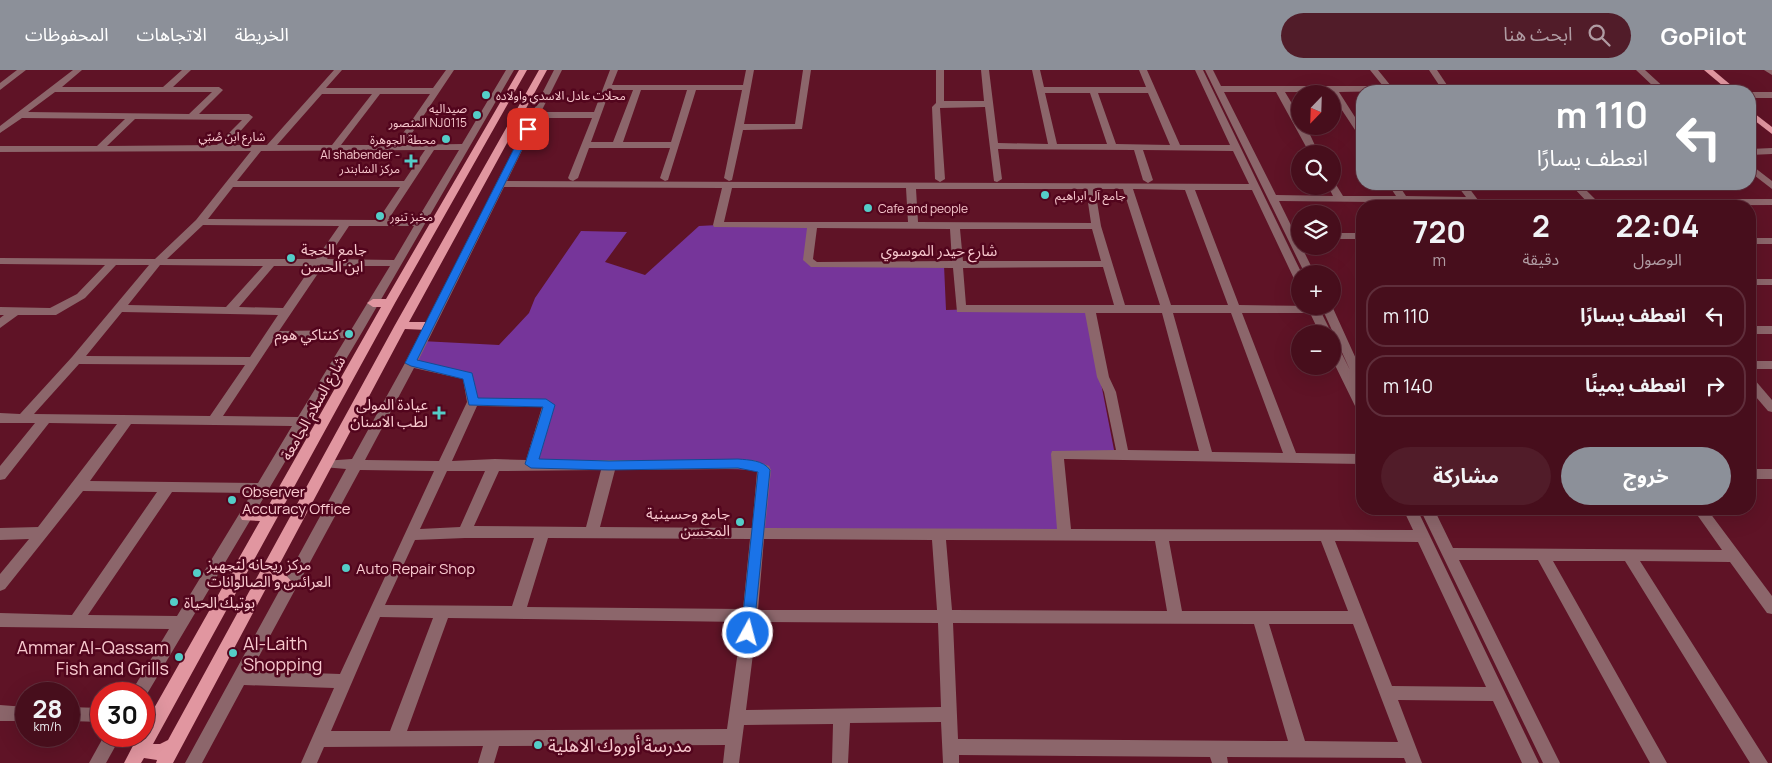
<!DOCTYPE html>
<html lang="ar">
<meta charset="utf-8">
<style>
body{margin:0;font-family:Manrope,"Noto Sans Arabic",sans-serif;background:#511c29;color:#f1f3f6;direction:rtl;height:100vh;display:flex;flex-direction:column;font-size:19px;white-space:nowrap}
*{box-sizing:border-box;margin:0}
p{font-size:16px;color:#b09ca3}
.icon{flex:none;width:28px;height:28px;fill:none;stroke:currentColor;stroke-width:2;stroke-linecap:round;stroke-linejoin:round}
.map{position:relative;flex:1;overflow:hidden;direction:ltr}
.panel{position:absolute;left:1356px;top:130px;width:400px;height:315px;display:flex;flex-direction:column;background:#470e1c;border-radius:20px;box-shadow:0 5px 20px #0002,0 0 0 1px #5f2e3b;direction:rtl}
.panel>*{flex:none}
.top-card{position:absolute;left:1356px;top:15px;width:400px;height:105px;border-radius:20px;box-shadow:0 5px 20px #0002,0 0 0 1px #5f2e3b;direction:rtl;background:#8c9099;color:#fff;overflow:hidden}
.needle{width:32px;rotate:203deg}
.buttons{position:absolute;left:1291px;top:15px;display:grid;gap:10px}
.buttons a{display:grid;place-items:center;width:50px;height:50px;border-radius:50%;background:#470e1c;box-shadow:0 5px 20px #0002,0 0 0 1px #5f2e3b;font-size:25px}
.speed{position:absolute;left:15px;top:612px;display:flex;gap:10px;font-size:25px;font-weight:700;text-align:center}
.speed>*{display:grid;place-content:center;width:65px;height:65px;border-radius:50%;background:#470e1c;box-shadow:0 5px 20px #0002,0 0 0 1px #5f2e3b;line-height:1}
.speed small{font-size:12px;font-weight:400}
.speed .limit{border:8px solid #d22;background:#fff;color:#111}
.pin{position:absolute;display:grid;place-items:center;width:42px;height:42px;color:#fff;margin:-21px;border-radius:10px;box-shadow:0 2px 8px #0006}
.me{position:absolute;width:55px;margin:-28px;rotate:7deg;stroke-linejoin:round;filter:drop-shadow(0 0 4px #0008)}
.turn{display:flex;align-items:center;gap:18px;height:105px;padding:0 25px;font-size:22px}
.turn .icon{width:65px;height:65px;stroke-width:2.5}
.turn b{display:block;font-size:35px;line-height:42px}
.eta{display:flex;justify-content:space-evenly;align-items:center;height:85px;text-align:center}
.eta b{font-size:30px;font-weight:700;line-height:35px}
.primary-button{display:flex;gap:10px;margin-top:auto;padding:10px 25px}
.primary-button a{flex:1;height:58px;border-radius:30px;background:#8c9099;color:#fff;font-size:20px;font-weight:700;line-height:58px;text-align:center}
.primary-button a+a{background:#511c29;color:#f1f3f6}
ul{padding:0;list-style:none}
li{display:flex;align-items:center;gap:15px;height:62px;margin:0 10px 8px;padding:0 15px;border:2px solid #5f2e3b;border-radius:20px}
li div{flex:1}
li b{display:block;font-size:19px}
li em{font-style:normal}
header{display:flex;align-items:center;gap:30px;box-sizing:border-box;height:70px;padding:0 25px;background:#8c9099;color:#fff}
header strong{font-size:24px}
nav{display:flex;gap:28px;margin-inline-start:auto;font-size:18px}
.search{width:350px;height:45px;background:#511c29;display:flex;align-items:center;gap:12px;box-sizing:border-box;padding:0 18px;border-radius:28px;color:#b09ca3;font-size:19px}
.map>svg:first-child{display:block}
</style>
<header>
<strong>GoPilot</strong>
<div class="search"><svg class="icon" aria-label="search" viewBox="0 0 24 24"><circle cx="10" cy="10" r="6"/><path d="M15 15l6 6"/></svg>ابحث هنا</div>
<nav><a>الخريطة</a><a>الاتجاهات</a><a>المحفوظات</a></nav>
</header>
<div class="map">
<svg width="1772" height="693" viewBox="0 0 1772 693">
<rect width="100%" height="100%" fill="#5f1326"/>
<!-- green -->
<path fill="#76359a" d="M718,155H812L808,190L815,195H944L946,240L1086,236L1115,385L1057,384L1065,466L759,464L764,400L531,394L549,335L473,332L468,306L411,293L421,271L499,275L529,243L535,228L581,161L627,162L605,192L645,205L699,156Z"/>
<g fill="none" stroke-linecap="round" stroke-linejoin="round">
<!-- minor -->
<g fill="#8c666b" fill-rule="evenodd">
<path d="M17,0H26L0,20V13Z"/>
<path d="M73,0H82L62,17H163L182,0H191L173,17H219L223,20L199,44H249L253,47L228,75H267L334,0H342L326,18H433L446,0H454L404,75L462,74L506,0H514L361,264L144,629V624H130L169,559L0,557V543L72,545L157,422L83,421L5,519L0,521V504L29,469L0,470V458L38,457L117,354L49,353L5,409L0,410V396L35,353H0V343L20,344L72,287L149,195H116L85,228L56,245H18L0,258V248L4,245H0V237L50,238L77,224L105,195L0,194V188L155,189L196,150L251,81L0,82V76H97L125,49L22,48L0,63V56ZM55,22H212L189,44L28,42ZM322,24H372L332,75H277ZM380,24H430L395,75H341ZM135,49L242,50L217,75L107,76ZM425,80L404,111H237L261,81ZM434,80H459L417,150H388ZM233,117H400L378,150L208,149ZM203,155L339,156L316,189H167ZM349,156H414L394,190L327,189ZM160,195L263,196L226,237L128,235ZM274,196H312L283,238L239,237ZM323,196H390L351,260L279,261ZM122,242L278,245L250,287L86,286ZM346,268L298,347L223,346L274,269ZM79,294L245,295L210,346L34,344ZM131,354L292,356L258,413L90,411ZM172,422L252,423L177,546L88,545Z"/>
<path d="M554,0H562L541,42H594L610,0H618L612,15H743L746,0H754L744,54H795L803,0H811L802,59L743,60L732,110L729,111L724,108L742,20H696L668,110L665,111L660,108L670,78H589L578,108L573,111L570,110L568,108L592,48H538L507,111L1249,114L1233,81L1143,80L1153,110L1148,113L1143,110L1134,80L998,79L1002,109L997,112L994,111L985,37L940,38L945,109L940,112L935,109L932,37L936,33V0H944V31H984L981,0H989L998,73L1048,74L1032,0H1040L1044,17H1146L1139,0H1147L1180,75H1230L1195,0H1203L1302,204H1300V214L1296,213L1252,120H1195L1239,235L1318,236L1332,264H1320L1310,243H1242L1296,383L1362,384V394L1064,389L1071,459L1413,460L1403,439H1417L1539,693H1522L1493,631L1398,630L1422,693H1406L1404,688L1227,687L1228,693H1212L1210,687L959,685V693H943L941,652L850,653L848,693H832L833,654L744,655L739,693H723L725,675L499,676L494,693H478L483,676L324,677L317,693H301L334,618L244,615L202,693H185L346,399L323,397L321,394L323,391L352,389L405,293ZM610,20H633L613,72H591ZM641,20H687L671,72H623ZM1045,23H1090L1107,74H1057ZM1098,23H1148L1170,75L1116,74ZM504,117L722,118L713,155L714,157L807,158L803,190L811,197L953,198L957,242L1085,243L1097,307L1104,322L1116,380L1052,381L1051,384L1057,459L765,458L771,400L769,396L754,390H539L555,335L546,329L478,328L472,303L418,291ZM732,118H906L908,152H724ZM916,119H1086L1091,153L918,152ZM1095,119H1123L1160,235H1125L1101,156ZM1133,119L1185,120L1228,235H1171ZM817,158L950,159L952,191L817,192L813,189ZM960,159H1092L1101,191H963ZM1103,197L1114,235H966L963,198ZM1096,243H1162L1199,381L1128,380L1116,322L1109,307ZM1173,243H1231L1283,383L1212,382ZM414,298L463,309L467,332L439,391L365,390ZM477,336L542,337L526,390L495,389L452,391ZM738,399L752,400L757,402L752,458L600,457L615,400ZM360,400L434,401L340,604L251,601ZM601,400L586,457L474,456L499,401ZM447,401H485L460,457L420,459ZM465,468H534L512,536L385,535L415,470ZM548,468L750,469L743,539L527,537ZM764,469L932,470L937,540H758ZM946,470L1155,471L1167,541L952,540ZM1169,471H1321L1348,541H1182ZM1335,471L1418,472L1486,617L1392,616ZM380,547L433,548L390,661H331ZM448,548L742,552L727,659L407,661ZM757,552L938,553L941,637L746,640ZM953,553L1254,554L1288,671L958,669ZM1269,554H1353L1398,672L1305,671Z"/>
<path d="M1205,0H1213L1221,16H1383L1370,0H1378L1395,21L1339,22L1362,58V67L1359,66L1330,22H1285L1300,47V56H1306L1319,84H1310L1276,22H1224L1276,125L1333,126L1328,116H1332V112L1335,113L1343,126H1396L1388,114H1398L1406,126L1466,127L1456,114H1466L1481,134L1479,136H1473L1470,133L1279,131L1315,204H1305Z"/>
<path d="M1429,0H1437L1451,21H1443Z"/>
<path d="M1636,0H1645L1668,21H1459L1463,18L1654,17Z"/>
<path d="M1764,0H1772V5Z"/>
<rect x="1750" y="22" width="22" height="6"/>
<path d="M1772,78V84L1750,85V79Z"/>
<path d="M1750,94L1772,111V119L1750,102Z"/>
<path d="M1570,114H1580L1595,129H1772V135L1591,136Z"/>
<rect x="1332" y="163" width="30" height="6"/>
<rect x="1750" y="168" width="22" height="6"/>
<rect x="1750" y="209" width="22" height="6"/>
<path d="M1321,236H1332L1362,302V318L1358,317L1362,326V342L1358,341L1356,338L1332,289V272L1338,276L1350,300Z"/>
<rect x="1750" y="256" width="22" height="8"/>
<rect x="1750" y="291" width="22" height="8"/>
<path d="M1750,308L1754,309L1772,330V342L1768,341L1750,320Z"/>
<rect x="1750" y="399" width="22" height="10"/>
<path d="M1420,439H1434L1453,478L1722,480L1693,439H1707L1772,526V544L1767,543L1730,492L1640,491L1768,693H1750L1625,491H1553L1667,693H1650L1538,490H1459L1560,693H1543Z"/>
<path d="M0,635L26,637V651H0Z"/>
<path d="M69,637L101,638V652L69,651Z"/>
<path d="M104,666H121L106,693H89Z"/>
</g>
<!-- major -->
<g fill="#e196a0" fill-rule="evenodd">
<path d="M519,0H527L395,233L153,674H160L168,670L395,255L539,0H547L409,252H428L434,256L428,260L405,259L278,497L296,516L294,520C284,524 278,515 271,509L173,693H156L157,690L144,688L141,693H124L138,666H144V656L260,451L242,450L240,446L242,442L266,440L381,237H373L367,233L373,229H386Z"/>
<path d="M1704,0H1713L1738,21H1729Z"/>
<path d="M1750,40L1772,57V64L1750,47Z"/>
</g>
</g>
<!-- route -->
<path fill="#1a73e8" stroke="#114b97" d="M525,57L532,59L417,290L472,303L478,328L546,329L555,335L539,389L609,391L738,389C749,390 763,390 770,400L753,568L748,569L743,568L741,563L758,402L738,398L609,400L531,398L525,394L543,337L469,335L463,309L411,296L405,293Z"/>
<!-- markers -->
<g fill="#54cdc8" stroke="#52051d" stroke-width="2">
<circle cx="486" cy="25" r="5"/>
<circle cx="477" cy="45" r="5"/>
<circle cx="446" cy="69" r="5"/>
<path d="M408.5 83.5h5v5h5v5h-5v5h-5v-5h-5v-5h5z"/>
<circle cx="1045" cy="125" r="5"/>
<circle cx="868" cy="138" r="5"/>
<circle cx="380" cy="146" r="5"/>
<circle cx="291" cy="188" r="5"/>
<circle cx="349" cy="264" r="5"/>
<path d="M436.5 335.5h5v5h5v5h-5v5h-5v-5h-5v-5h5z"/>
<circle cx="232" cy="430" r="5"/>
<circle cx="740" cy="452" r="5"/>
<circle cx="346" cy="498" r="5"/>
<circle cx="197" cy="503" r="5"/>
<circle cx="174" cy="532" r="5"/>
<circle cx="233" cy="583" r="5"/>
<circle cx="179" cy="587" r="5"/>
<circle cx="538" cy="675" r="5"/>
</g>
<g text-anchor="middle" dominant-baseline="central" stroke-width="5" stroke-linejoin="round" paint-order="stroke">
<!-- far-poi labels -->
<g font-size="12" fill="#f8c9ce" stroke="#52051d" text-anchor="start">
<text x="496" y="25">محلات عادل الاسدي واولاده</text>
<text x="467" y="38" text-anchor="end">صيداليه<tspan x="467" dy="14">المنصور NJ0115</tspan></text>
<text x="436" y="69" text-anchor="end">محطة الجوهرة</text>
<text x="400" y="84" text-anchor="end">Al shabender -<tspan x="400" dy="14">مركز الشابندر</tspan></text>
<text x="1055" y="125">جامع آل ابراهيم</text>
<text x="878" y="138">Cafe and people</text>
<text x="390" y="146">مخبز تنور</text>
</g>
<!-- far-street labels -->
<g font-size="12" fill="#f8c9ce" stroke="#52051d">
<text x="232" y="66">شارع ابن صُبّي</text>
</g>
<!-- poi labels -->
<g font-size="15" fill="#f8c9ce" stroke="#52051d" text-anchor="start">
<text x="301" y="179">جامع الحجة<tspan x="301" dy="17">ابن الحسن</tspan></text>
<text x="339" y="264" text-anchor="end">كنتاكي هوم</text>
<text x="428" y="334" text-anchor="end">عيادة المولى<tspan x="428" dy="17">لطب الاسنان</tspan></text>
<text x="242" y="421">Observer<tspan x="242" dy="17">Accuracy Office</tspan></text>
<text x="730" y="443" text-anchor="end">جامع وحسينية<tspan x="730" dy="17">المحسن</tspan></text>
<text x="207" y="494">مركز ريحانه لتجهيز<tspan x="207" dy="17">العرائس و الصالوانات</tspan></text>
<text x="356" y="498">Auto Repair Shop</text>
<text x="184" y="532">بوتيك الحياة</text>
</g>
<!-- street labels -->
<g font-size="15" fill="#f8c9ce" stroke="#52051d">
<text x="939" y="180">شارع حيدر الموسوي</text>
<text transform="translate(313 338) rotate(-61)">شارع السلام الجامعة</text>
</g>
<!-- near-poi labels -->
<g font-size="18" fill="#f8c9ce" stroke="#52051d" text-anchor="start">
<text x="243" y="573">Al-Laith<tspan x="243" dy="21">Shopping</tspan></text>
<text x="169" y="577" text-anchor="end">Ammar Al-Qassam<tspan x="169" dy="21">Fish and Grills</tspan></text>
<text x="548" y="675">مدرسة أوروك الاهلية</text>
</g>
</g>
</svg>
<div class="buttons">
<a><svg class="needle" viewBox="-14 -14 28 28"><path d="M0-13l5 13h-10z" fill="#e53935"/><path d="M0 13l5-13h-10z" fill="#b09ca3"/></svg></a>
<a><svg class="icon" aria-label="search" viewBox="0 0 24 24"><circle cx="10" cy="10" r="6"/><path d="M15 15l6 6"/></svg></a>
<a><svg class="icon" aria-label="layers" viewBox="0 0 24 24"><path d="M12 4l9 5-9 5-9-5zM3 14l9 5 9-5"/></svg></a>
<a>+</a>
<a>−</a>
</div>
<div class="speed"><div>28<small>km/h</small></div><div class="limit">30</div></div>
<div class="pin" style="left:528px;top:59px;background:#d93025"><svg class="icon" aria-label="arrive" viewBox="0 0 24 24"><path d="M6 21V4h12l-3 4 3 4H6"/></svg></div>
<svg class="me" style="left:748px;top:563px" viewBox="-20 -20 40 40"><circle r="17" fill="#1a73e8" stroke="#fff" stroke-width="3"/><path d="M0-11L8 9 0 5-8 9z" fill="#fff"/></svg>
<div class="top-card">
<div class="turn"><svg class="icon" aria-label="left" viewBox="0 0 24 24"><path d="M17 20v-9H6M10 6l-5 5 5 5"/></svg><div><b>110 m</b>انعطف يسارًا</div></div>
</div>
<section class="panel">
<div class="eta">
<div><b>22:04</b><p>الوصول</p></div>
<div><b>2</b><p>دقيقة</p></div>
<div><b>720</b><p>m</p></div>
</div>
<ul>
<li><svg class="icon" aria-label="left" viewBox="0 0 24 24"><path d="M17 20v-9H6M10 6l-5 5 5 5"/></svg><div><b>انعطف يسارًا</b></div><em>110 m</em></li>
<li><svg class="icon" aria-label="right" viewBox="0 0 24 24"><path d="M7 20v-9h11M14 6l5 5-5 5"/></svg><div><b>انعطف يمينًا</b></div><em>140 m</em></li>
</ul>
<div class="primary-button"><a>خروج</a><a>مشاركة</a></div>
</section>
</div>
